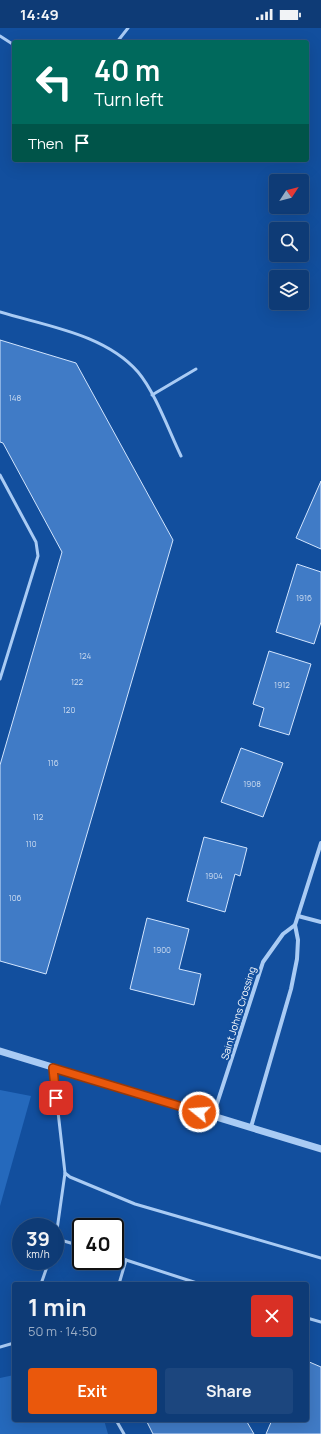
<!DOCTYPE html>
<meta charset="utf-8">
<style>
body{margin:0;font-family:Manrope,sans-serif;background:#1c467e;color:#f1f3f6;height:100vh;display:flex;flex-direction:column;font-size:15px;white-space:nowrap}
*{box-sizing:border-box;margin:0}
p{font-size:13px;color:#9badc5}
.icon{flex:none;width:22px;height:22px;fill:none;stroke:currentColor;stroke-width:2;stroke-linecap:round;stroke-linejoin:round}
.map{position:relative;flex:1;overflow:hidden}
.drawer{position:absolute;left:12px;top:1254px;width:297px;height:140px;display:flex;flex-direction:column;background:#0e3b76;border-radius:4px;box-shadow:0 4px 16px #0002,0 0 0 1px #2e5588}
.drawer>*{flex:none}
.top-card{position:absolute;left:12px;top:12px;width:297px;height:122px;border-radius:4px;box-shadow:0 4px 16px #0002,0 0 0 1px #2e5588;background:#00695c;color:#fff;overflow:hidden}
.needle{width:26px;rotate:54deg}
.tools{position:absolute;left:269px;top:146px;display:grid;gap:8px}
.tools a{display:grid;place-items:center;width:40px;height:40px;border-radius:4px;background:#0e3b76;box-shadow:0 4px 16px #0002,0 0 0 1px #2e5588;font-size:20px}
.speed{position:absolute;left:12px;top:1190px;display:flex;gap:8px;font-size:20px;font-weight:700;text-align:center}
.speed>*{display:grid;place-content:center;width:52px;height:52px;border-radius:50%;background:#0e3b76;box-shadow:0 4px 16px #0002,0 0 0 1px #2e5588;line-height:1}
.speed small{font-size:10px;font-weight:400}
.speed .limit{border:2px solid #111;border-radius:6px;background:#fff;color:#111}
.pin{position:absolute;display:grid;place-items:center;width:34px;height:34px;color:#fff;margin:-17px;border-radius:8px;box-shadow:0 2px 6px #0006}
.me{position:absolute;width:44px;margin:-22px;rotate:287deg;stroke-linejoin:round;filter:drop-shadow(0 0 3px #0008)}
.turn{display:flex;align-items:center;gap:14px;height:84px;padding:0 16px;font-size:18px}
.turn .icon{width:52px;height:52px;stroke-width:2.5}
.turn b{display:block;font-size:28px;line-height:34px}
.then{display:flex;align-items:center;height:38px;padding:0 16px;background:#0003;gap:8px;font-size:15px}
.round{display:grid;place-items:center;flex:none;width:42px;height:42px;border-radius:4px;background:#1c467e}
.head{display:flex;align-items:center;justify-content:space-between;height:68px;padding:0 16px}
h1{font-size:24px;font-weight:700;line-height:30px}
.cta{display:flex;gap:8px;margin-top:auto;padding:8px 16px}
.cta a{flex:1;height:46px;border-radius:4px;background:#ea580c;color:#fff;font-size:16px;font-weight:700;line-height:46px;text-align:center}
.cta a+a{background:#1c467e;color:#f1f3f6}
.status{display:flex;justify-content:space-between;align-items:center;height:28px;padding:0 20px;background:#0e3b76;direction:ltr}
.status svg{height:11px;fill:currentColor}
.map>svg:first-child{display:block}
</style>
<div class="status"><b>14:49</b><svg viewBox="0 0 49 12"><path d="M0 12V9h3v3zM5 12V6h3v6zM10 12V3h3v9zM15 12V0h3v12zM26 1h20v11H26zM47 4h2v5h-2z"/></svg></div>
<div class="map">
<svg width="321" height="1406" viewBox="0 0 321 1406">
<rect width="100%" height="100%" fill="#124f9e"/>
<!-- green -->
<g fill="#2569bc">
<path d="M0,1062L31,1068L0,1178Z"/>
<path d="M14,1347V1392H104L108,1406H0V1350Z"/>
</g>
<!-- building -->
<g fill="#407bc6" stroke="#d2e5fe">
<path d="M0,312L76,335L173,512L46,946L0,933V737L62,524L3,415L0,414Z"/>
<path d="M321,453V521L296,510Z"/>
<path d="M297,536L321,544V594L314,616L276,604Z"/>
<path d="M269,623L311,636L289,707L259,698L264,680L253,676Z"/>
<path d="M241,720L283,735L263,789L221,774Z"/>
<path d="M204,809L247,820L240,848L235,846L225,884L187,873Z"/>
<path d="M147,890L189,901L179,941L201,946L194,977L130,961Z"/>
<path d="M307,1333L321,1339V1406H266L272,1392H307Z"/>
<path d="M146,1392H250L247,1394L254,1406H153Z"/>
</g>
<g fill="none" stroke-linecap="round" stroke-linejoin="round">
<!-- service -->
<g stroke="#a9cbf4" stroke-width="3">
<path d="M0,8L14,17"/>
<path d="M117,14L128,0"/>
<path d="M0,284C46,298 105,306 138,344C155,364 169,403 181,428"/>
<path d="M152,367L196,341"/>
<path d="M0,447L36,514L38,528L0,651"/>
<path d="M53,1040L65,1145L70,1149L135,1176L321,1230"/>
<path d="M57,1211L81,1218"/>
<path d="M55,1216L65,1145"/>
<path d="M115,1228L126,1232"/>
<path d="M41,1256L49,1233"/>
<path d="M119,1256L126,1232L200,1256"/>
<path d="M307,1290L321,1294"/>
<path d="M0,1319L14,1315"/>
<path d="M116,1392L124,1406"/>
</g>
<!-- minor -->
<g stroke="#a9cbf4" stroke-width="4">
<path d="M298,888L321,894"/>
<path d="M213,1088L263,934L283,906L295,897"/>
<path d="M251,1099L291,961L297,931L298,912L295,897L321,815"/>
</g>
<!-- tertiary -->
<path stroke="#a9cbf4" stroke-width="7" d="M0,1023L321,1121"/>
</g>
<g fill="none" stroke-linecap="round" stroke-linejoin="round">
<!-- route casing -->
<g stroke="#983908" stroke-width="10">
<path id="route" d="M56,1070L53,1040L199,1084"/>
</g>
<!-- route -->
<use href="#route" stroke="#ea580c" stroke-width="7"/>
</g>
<g text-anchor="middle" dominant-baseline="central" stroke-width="4" stroke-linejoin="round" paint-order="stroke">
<!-- number labels -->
<g font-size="8" fill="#cfdef1">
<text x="15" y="369">148</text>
<text x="304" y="569">1916</text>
<text x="85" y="627">124</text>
<text x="77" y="653">122</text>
<text x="282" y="656">1912</text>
<text x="69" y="681">120</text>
<text x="53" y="734">116</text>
<text x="252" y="755">1908</text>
<text x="38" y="788">112</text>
<text x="31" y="815">110</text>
<text x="214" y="847">1904</text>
<text x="15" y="869">106</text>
<text x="162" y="921">1900</text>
</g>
<!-- street labels -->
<g font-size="10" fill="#fff" stroke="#124f9e">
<text transform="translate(238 985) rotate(-73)">Saint Johns Crossing</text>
</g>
</g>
</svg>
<div class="tools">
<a><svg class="needle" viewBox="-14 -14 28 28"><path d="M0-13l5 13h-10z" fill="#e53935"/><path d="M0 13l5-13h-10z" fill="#9badc5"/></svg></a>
<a><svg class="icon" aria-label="search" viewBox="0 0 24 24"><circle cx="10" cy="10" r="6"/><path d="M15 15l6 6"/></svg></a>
<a><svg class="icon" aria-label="layers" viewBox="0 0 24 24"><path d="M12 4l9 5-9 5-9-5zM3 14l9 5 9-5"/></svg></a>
</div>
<div class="speed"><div>39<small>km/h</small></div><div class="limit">40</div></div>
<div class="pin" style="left:56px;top:1070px;background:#d93025"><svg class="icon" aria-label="arrive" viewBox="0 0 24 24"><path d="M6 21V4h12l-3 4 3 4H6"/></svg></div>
<svg class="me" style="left:199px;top:1084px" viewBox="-20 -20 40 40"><circle r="17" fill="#ea580c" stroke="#fff" stroke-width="3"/><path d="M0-11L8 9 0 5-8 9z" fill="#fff"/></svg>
<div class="top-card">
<div class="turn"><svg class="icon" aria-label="left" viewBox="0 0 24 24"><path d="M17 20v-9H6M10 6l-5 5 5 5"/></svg><div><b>40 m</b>Turn left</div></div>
<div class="then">Then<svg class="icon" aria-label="arrive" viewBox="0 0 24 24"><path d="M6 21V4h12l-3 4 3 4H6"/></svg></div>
</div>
<section class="drawer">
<div class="head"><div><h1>1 min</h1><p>50 m · 14:50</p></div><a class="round" style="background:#d93025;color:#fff"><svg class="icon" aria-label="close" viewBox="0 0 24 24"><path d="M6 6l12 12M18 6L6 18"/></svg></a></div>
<div class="cta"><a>Exit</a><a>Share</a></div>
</section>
</div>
